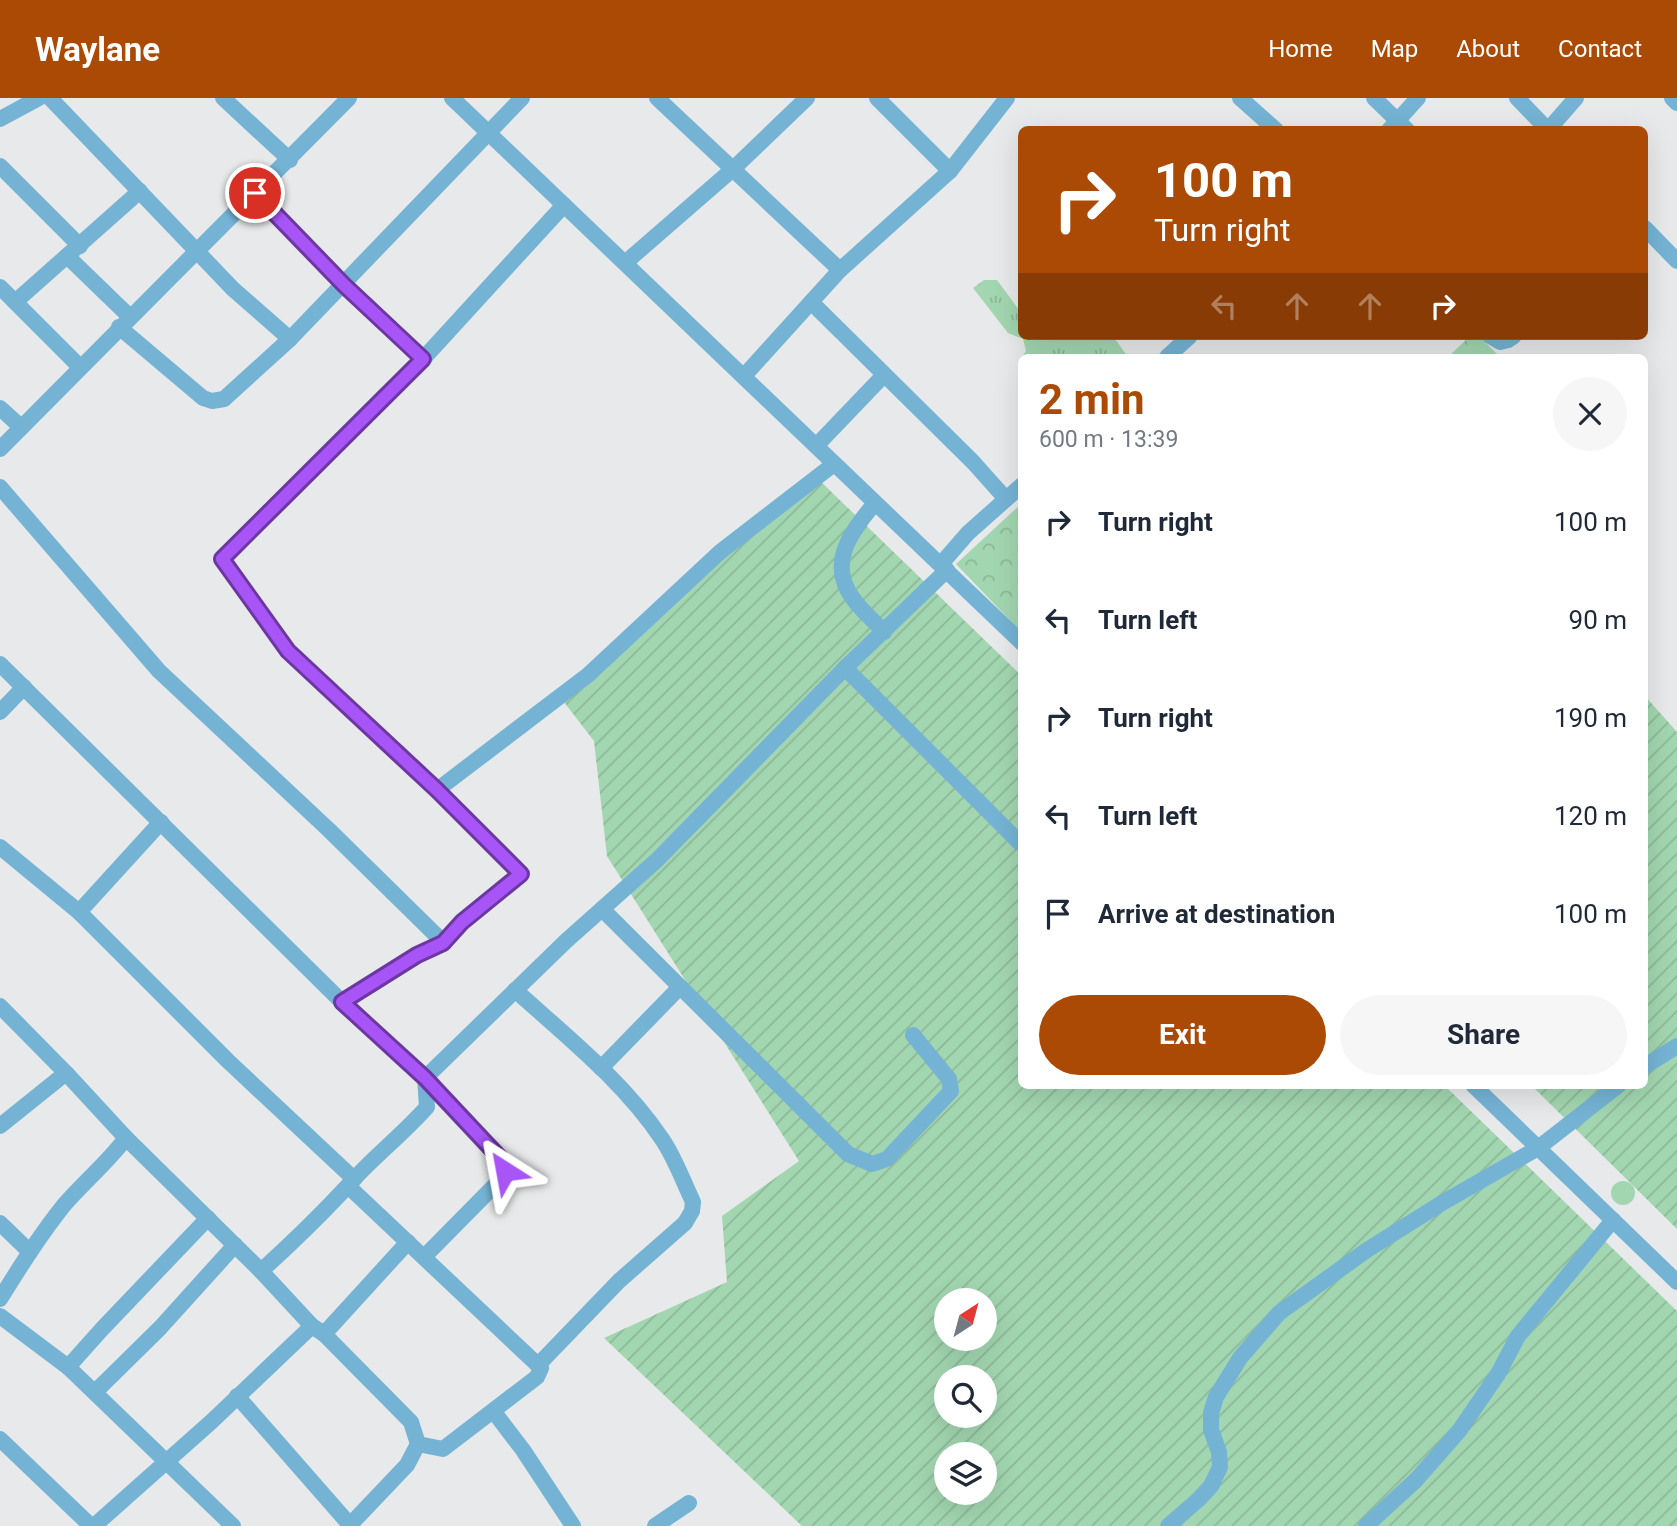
<!DOCTYPE html>
<meta charset="utf-8">
<style>
body{margin:0;font-family:Roboto,sans-serif;background:#f6f6f7;color:#1f2937;height:100vh;display:flex;flex-direction:column;font-size:26px;white-space:nowrap}
*{box-sizing:border-box;margin:0}
p{font-size:23px;color:#747a83}
.icon{flex:none;width:38px;height:38px;fill:none;stroke:currentColor;stroke-width:2;stroke-linecap:round;stroke-linejoin:round}
.map{position:relative;flex:1;overflow:hidden}
.panel{position:absolute;left:1018px;top:256px;width:630px;height:735px;display:flex;flex-direction:column;background:#fff;border-radius:10px;box-shadow:0 7px 28px #0002}
.panel>*{flex:none}
.banner{position:absolute;left:1018px;top:28px;width:630px;height:214px;border-radius:10px;box-shadow:0 7px 28px #0002;background:#ab4a05;color:#fff;overflow:hidden}
.needle{width:46px;rotate:36deg}
.tools{position:absolute;left:934px;top:1190px;display:grid;gap:14px}
.tools a{display:grid;place-items:center;width:63px;height:63px;border-radius:50%;background:#fff;box-shadow:0 7px 28px #0002;font-size:35px}
.pin{position:absolute;display:grid;place-items:center;width:60px;height:60px;color:#fff;margin:-30px;border:4px solid #fff;border-radius:50%;box-shadow:0 2px 7px #0007}
.me{position:absolute;width:77px;margin:-38px;rotate:326deg;stroke-linejoin:round;filter:drop-shadow(0 0 5px #0008)}
.turn{display:flex;align-items:center;gap:24px;height:147px;padding:0 21px;font-size:32px}
.turn .icon{width:91px;height:91px;stroke-width:2.5}
.turn b{display:block;font-size:49px;line-height:60px}
.lanes{display:flex;align-items:center;height:66px;padding:0 21px;background:#0003;justify-content:center;gap:35px;direction:ltr}
.lanes .off{opacity:.35}
.round{display:grid;place-items:center;flex:none;width:74px;height:74px;border-radius:37px;background:#f6f6f7}
.head{display:flex;align-items:center;justify-content:space-between;height:119px;padding:0 21px}
h1{font-size:42px;font-weight:700;line-height:52px;color:#ab4a05}
.cta{display:flex;gap:14px;margin-top:auto;padding:14px 21px}
.cta a{flex:1;height:80px;border-radius:42px;background:#ab4a05;color:#fff;font-size:28px;font-weight:700;line-height:80px;text-align:center}
.cta a+a{background:#f6f6f7;color:#1f2937}
ul{padding:0;list-style:none}
li{display:flex;align-items:center;gap:21px;height:98px;padding:0 21px}
li div{flex:1}
li b{display:block;font-size:26px}
li em{font-style:normal}
header{display:flex;align-items:center;gap:42px;box-sizing:border-box;height:98px;padding:0 35px;background:#ab4a05;color:#fff}
header strong{font-size:33px}
nav{display:flex;gap:38px;margin-inline-start:auto;font-size:24px}
.map>svg:first-child{display:block}
</style>
<header>
<strong>Waylane</strong>
<nav><a>Home</a><a>Map</a><a>About</a><a>Contact</a></nav>
</header>
<div class="map">
<svg width="1677" height="1428" viewBox="0 0 1677 1428">
<defs>
<pattern id="grass-tufts" width="24" height="20" patternUnits="userSpaceOnUse" patternTransform="scale(1.75)"><rect width="24" height="20" fill="#a2d6b0"/><path d="M3 7l-1-3M5 7V3M7 7l1-3M15 17l-1-3M17 17v-4M19 17l1-3" fill="none" stroke="#8cb898"/></pattern>
<pattern id="forest-crowns" width="20" height="18" patternUnits="userSpaceOnUse" patternTransform="scale(1.75)"><rect width="20" height="18" fill="#a2d6b0"/><path d="M2 6a3 3 0 1 1 6 0M12 15a3 3 0 1 1 6 0" fill="none" stroke="#8cb898"/></pattern>
<pattern id="garden-furrows" width="10" height="10" patternUnits="userSpaceOnUse" patternTransform="scale(1.75)"><rect width="10" height="10" fill="#a2d6b0"/><path d="M-1 1l2-2M0 10L10 0M9 11l2-2" fill="none" stroke="#8cb898"/></pattern>
</defs>
<rect width="100%" height="100%" fill="#e8e9ea"/>
<!-- grass -->
<g fill="url(#grass-tufts)">
<path d="M984,182H997L1022,216V238H1113L1128,259H1022V262L1021,260L1026,253L1023,241L1008,235L973,190Z"/>
<circle cx="1623" cy="1095" r="12"/>
</g>
<!-- forest -->
<g fill="url(#forest-crowns)">
<path d="M1470,238H1479L1500,259H1448Z"/>
<path d="M1022,405V535L956,466Z"/>
</g>
<!-- garden -->
<g fill="url(#garden-furrows)" fill-rule="evenodd">
<path d="M818,381L1022,578V987H1444L1677,1213V1428H802L604,1240L727,1184L722,1118L799,1063L607,758L594,643L557,595ZM947,1202H985V1241H947ZM947,1279H985V1318H947ZM947,1356H985V1395H947Z"/>
<path d="M1645,598L1677,634V1131L1531,987H1645Z"/>
</g>
<g fill="none" stroke-linecap="round" stroke-linejoin="round">
<!-- minor -->
<g stroke="#75b3d4" stroke-width="16">
<path d="M50,0L233,191L290,241"/>
<path d="M223,0L290,62"/>
<path d="M452,0L1022,545"/>
<path d="M657,0L840,172"/>
<path d="M877,0L950,73"/>
<path d="M1240,0L1276,32"/>
<path d="M1374,0L1407,32"/>
<path d="M1517,0L1548,32"/>
<path d="M1672,0L1677,5"/>
<path d="M0,21L39,0"/>
<path d="M1389,32L1418,0"/>
<path d="M1548,32L1576,0"/>
<path d="M0,68L80,148"/>
<path d="M255,95L344,186L423,261"/>
<path d="M1645,130L1677,163"/>
<path d="M67,158L130,219"/>
<path d="M626,164L733,71L807,0"/>
<path d="M0,189L80,269"/>
<path d="M15,204L140,93"/>
<path d="M811,204L973,364L1006,401"/>
<path d="M119,229L203,300L212,303L224,301L290,241L522,0"/>
<path d="M1490,238L1500,244L1508,242L1514,238"/>
<path d="M1167,259L1190,238"/>
<path d="M744,278L840,172L950,73L1007,0"/>
<path d="M0,310L21,329"/>
<path d="M816,348L884,277"/>
<path d="M0,351L349,0"/>
<path d="M0,389L159,573L329,732L444,845"/>
<path d="M875,405C851,434 826,466 854,502C862,513 874,523 884,534"/>
<path d="M941,466L968,435L1022,387"/>
<path d="M0,566L342,904L425,980L500,1060L505,1073L500,1082L424,1159"/>
<path d="M845,570L1020,745"/>
<path d="M0,614L24,589"/>
<path d="M437,692L588,577L720,454L834,366"/>
<path d="M161,724L79,814L228,963L354,1081"/>
<path d="M0,749L79,814"/>
<path d="M602,811L848,1056L872,1066L887,1061L951,993L949,981L913,937"/>
<path d="M515,892C566,938 623,983 662,1041C675,1060 683,1083 693,1104L692,1113L685,1125L619,1183L539,1266"/>
<path d="M342,904L417,857L444,845L462,824L521,776L437,692L288,553L222,461L423,261L564,107"/>
<path d="M0,908L66,975L126,1040C108,1064 84,1084 64,1107C40,1137 20,1169 0,1201"/>
<path d="M1645,968L1677,948"/>
<path d="M601,970L680,889"/>
<path d="M425,980L566,843L657,762L845,570L947,472"/>
<path d="M1473,987L1677,1184"/>
<path d="M0,1028L66,975"/>
<path d="M126,1040L261,1173"/>
<path d="M348,1088L541,1270L537,1279L443,1351L418,1346"/>
<path d="M0,1125L30,1154"/>
<path d="M0,1218L68,1269L233,1428"/>
<path d="M312,1228L324,1236L411,1324L418,1346L407,1367L349,1428"/>
<path d="M324,1236L408,1144"/>
<path d="M68,1269L102,1231L208,1120"/>
<path d="M95,1294L160,1230L235,1147"/>
<path d="M237,1298L350,1427"/>
<path d="M494,1314L523,1352L573,1428"/>
<path d="M0,1341L91,1428"/>
<path d="M94,1428L211,1324L312,1228L261,1173C294,1143 324,1114 354,1081C377,1056 404,1035 427,1009L425,980"/>
<path d="M655,1428L689,1405"/>
<path d="M1168,1428L1199,1401L1211,1388L1220,1369L1219,1354L1211,1332V1315L1216,1299L1240,1260L1279,1215L1367,1152L1442,1105L1538,1050L1619,987"/>
<path d="M1366,1428L1416,1382L1459,1333L1498,1276L1518,1238L1613,1122"/>
</g>
</g>
<g fill="none" stroke-linecap="round" stroke-linejoin="round">
<!-- route casing -->
<g stroke="#6d37a1" stroke-width="18">
<path id="route" d="M255,95L344,187L423,261L222,461L288,553L437,692L521,776L462,824L443,845L417,857L342,904L425,980L500,1060L505,1073"/>
</g>
<!-- route -->
<use href="#route" stroke="#a855f7" stroke-width="12"/>
</g>
</svg>
<div class="tools">
<a><svg class="needle" viewBox="-14 -14 28 28"><path d="M0-13l5 13h-10z" fill="#e53935"/><path d="M0 13l5-13h-10z" fill="#747a83"/></svg></a>
<a><svg class="icon" aria-label="search" viewBox="0 0 24 24"><circle cx="10" cy="10" r="6"/><path d="M15 15l6 6"/></svg></a>
<a><svg class="icon" aria-label="layers" viewBox="0 0 24 24"><path d="M12 4l9 5-9 5-9-5zM3 14l9 5 9-5"/></svg></a>
</div>
<div class="pin" style="left:255px;top:95px;background:#d93025"><svg class="icon" aria-label="arrive" viewBox="0 0 24 24"><path d="M6 21V4h12l-3 4 3 4H6"/></svg></div>
<svg class="me" style="left:505px;top:1073px" viewBox="-20 -20 40 40"><path d="M0-17L14 15 0 8-14 15z" fill="#a855f7" stroke="#fff" stroke-width="4"/></svg>
<div class="banner">
<div class="turn"><svg class="icon" aria-label="right" viewBox="0 0 24 24"><path d="M7 20v-9h11M14 6l5 5-5 5"/></svg><div><b>100 m</b>Turn right</div></div>
<div class="lanes"><svg class="icon off" aria-label="left" viewBox="0 0 24 24"><path d="M17 20v-9H6M10 6l-5 5 5 5"/></svg><svg class="icon off" aria-label="ahead" viewBox="0 0 24 24"><path d="M12 20V5M6 11l6-6 6 6"/></svg><svg class="icon off" aria-label="ahead" viewBox="0 0 24 24"><path d="M12 20V5M6 11l6-6 6 6"/></svg><svg class="icon" aria-label="right" viewBox="0 0 24 24"><path d="M7 20v-9h11M14 6l5 5-5 5"/></svg></div>
</div>
<section class="panel">
<div class="head"><div><h1>2 min</h1><p>600 m · 13:39</p></div><a class="round"><svg class="icon" aria-label="close" viewBox="0 0 24 24"><path d="M6 6l12 12M18 6L6 18"/></svg></a></div>
<ul>
<li><svg class="icon" aria-label="right" viewBox="0 0 24 24"><path d="M7 20v-9h11M14 6l5 5-5 5"/></svg><div><b>Turn right</b></div><em>100 m</em></li>
<li><svg class="icon" aria-label="left" viewBox="0 0 24 24"><path d="M17 20v-9H6M10 6l-5 5 5 5"/></svg><div><b>Turn left</b></div><em>90 m</em></li>
<li><svg class="icon" aria-label="right" viewBox="0 0 24 24"><path d="M7 20v-9h11M14 6l5 5-5 5"/></svg><div><b>Turn right</b></div><em>190 m</em></li>
<li><svg class="icon" aria-label="left" viewBox="0 0 24 24"><path d="M17 20v-9H6M10 6l-5 5 5 5"/></svg><div><b>Turn left</b></div><em>120 m</em></li>
<li><svg class="icon" aria-label="arrive" viewBox="0 0 24 24"><path d="M6 21V4h12l-3 4 3 4H6"/></svg><div><b>Arrive at destination</b></div><em>100 m</em></li>
</ul>
<div class="cta"><a>Exit</a><a>Share</a></div>
</section>
</div>
